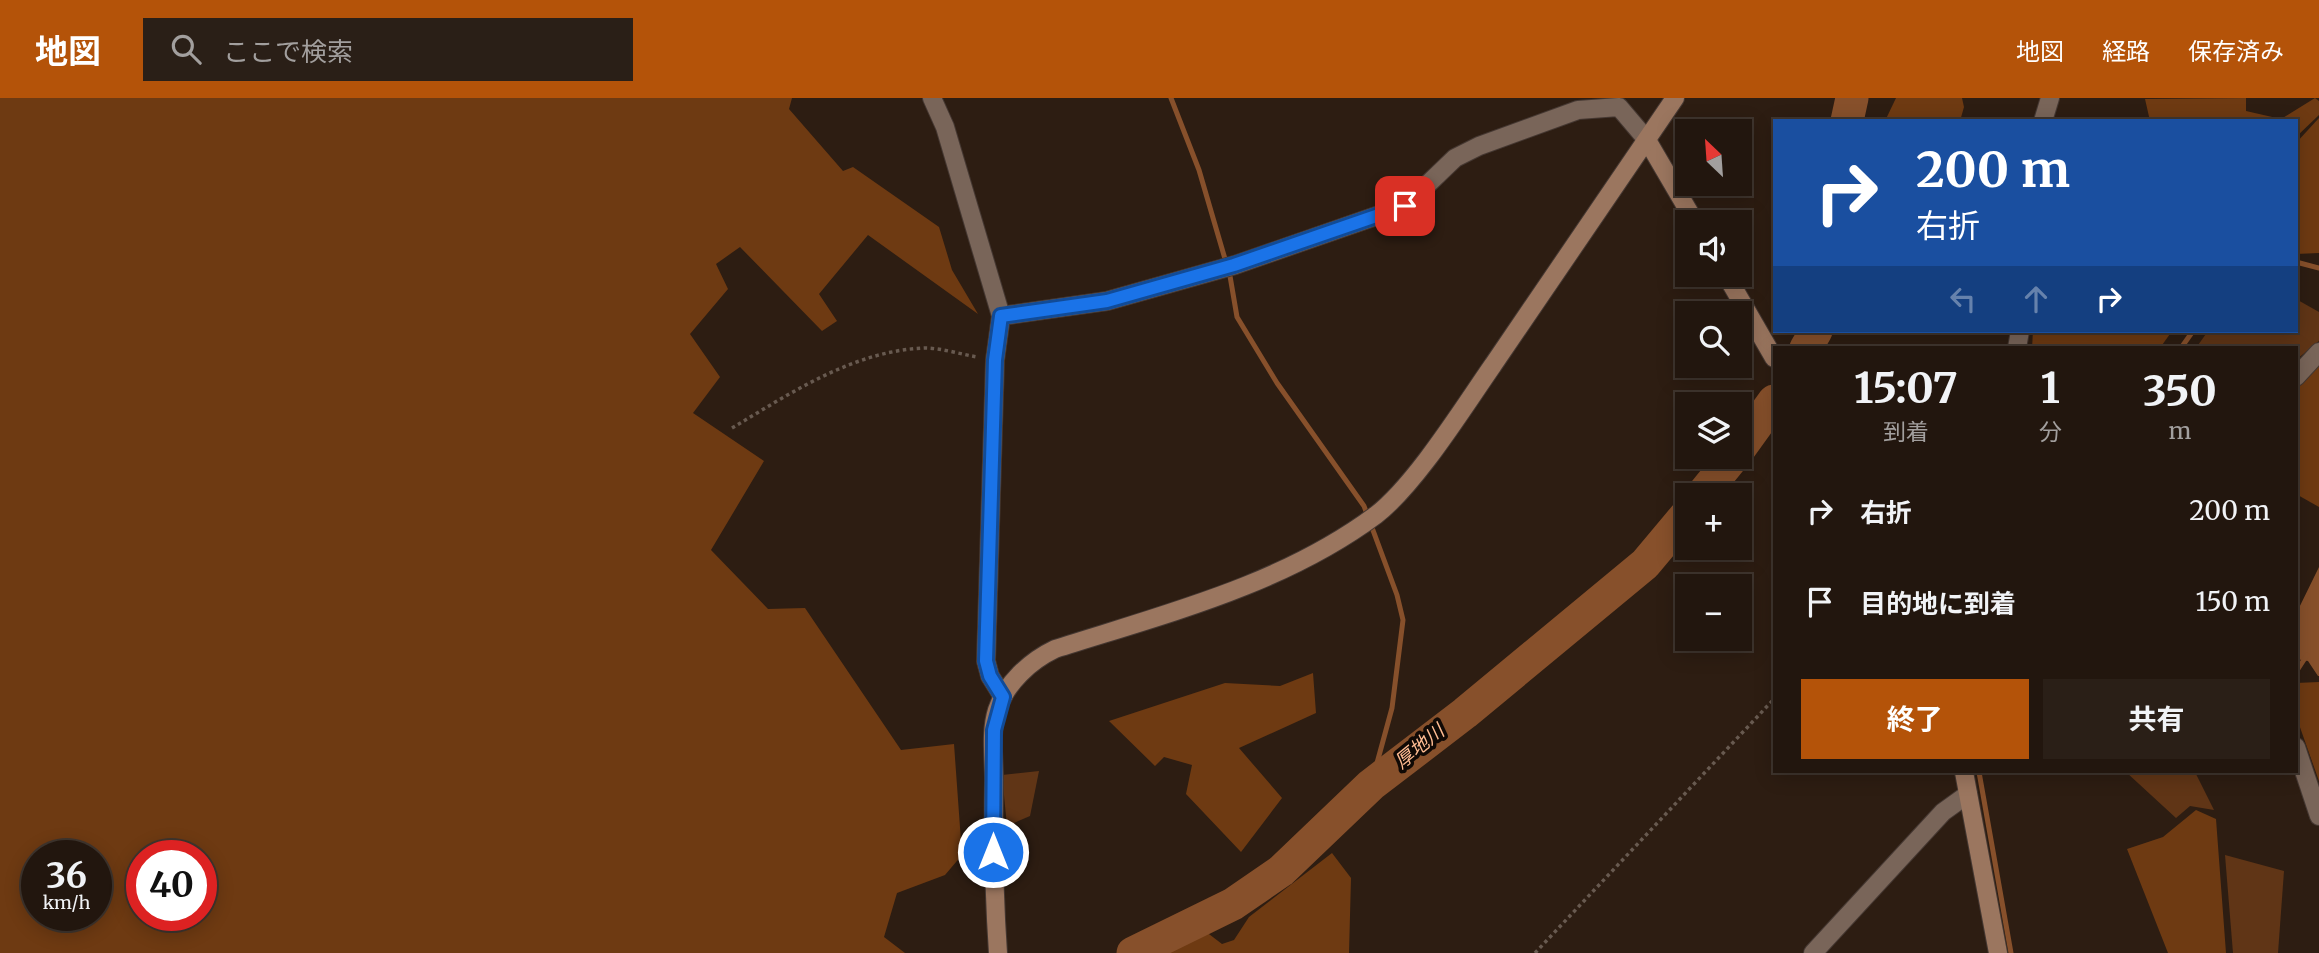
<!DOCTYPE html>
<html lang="ja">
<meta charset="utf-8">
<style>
body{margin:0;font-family:Merriweather,"Noto Sans JP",serif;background:#2a1f17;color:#f1f3f6;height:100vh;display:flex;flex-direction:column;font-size:26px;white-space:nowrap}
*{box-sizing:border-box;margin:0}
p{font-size:23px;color:#a29f9e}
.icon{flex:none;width:38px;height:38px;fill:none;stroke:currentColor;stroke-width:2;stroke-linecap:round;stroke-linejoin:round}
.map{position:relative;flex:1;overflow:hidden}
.panel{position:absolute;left:1773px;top:248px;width:525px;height:427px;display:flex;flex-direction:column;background:#22160e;border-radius:0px;box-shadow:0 4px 18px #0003,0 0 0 2px #3f352e}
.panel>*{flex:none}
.hud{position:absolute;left:1773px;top:21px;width:525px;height:214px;border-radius:0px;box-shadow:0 4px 18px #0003,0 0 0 2px #3f352e;background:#1a4fa0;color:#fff;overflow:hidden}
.needle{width:46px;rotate:335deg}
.tools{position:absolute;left:1675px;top:21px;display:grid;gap:14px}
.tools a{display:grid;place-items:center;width:77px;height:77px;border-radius:0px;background:#22160e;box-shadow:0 4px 18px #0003,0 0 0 2px #3f352e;font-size:35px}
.speed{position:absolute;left:21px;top:742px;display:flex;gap:14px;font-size:35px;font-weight:700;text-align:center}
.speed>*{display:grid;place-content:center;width:91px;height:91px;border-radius:50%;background:#22160e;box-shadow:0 4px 18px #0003,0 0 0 2px #3f352e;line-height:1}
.speed small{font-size:18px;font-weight:400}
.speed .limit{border:10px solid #d22;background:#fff;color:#111}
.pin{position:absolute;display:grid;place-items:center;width:60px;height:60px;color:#fff;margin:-30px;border-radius:14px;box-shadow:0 4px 10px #0006}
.me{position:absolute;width:77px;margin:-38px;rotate:0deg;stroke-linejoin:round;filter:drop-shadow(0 0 5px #0008)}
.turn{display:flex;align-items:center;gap:24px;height:147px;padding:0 28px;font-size:32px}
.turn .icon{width:91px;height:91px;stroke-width:2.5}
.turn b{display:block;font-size:49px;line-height:60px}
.lanes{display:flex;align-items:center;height:66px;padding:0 28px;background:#0003;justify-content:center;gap:35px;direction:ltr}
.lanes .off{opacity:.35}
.eta{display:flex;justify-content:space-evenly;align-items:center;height:119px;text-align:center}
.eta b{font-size:42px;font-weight:700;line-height:49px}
.button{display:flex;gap:14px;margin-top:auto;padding:14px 28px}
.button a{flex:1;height:80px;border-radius:0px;background:#b45309;color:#fff;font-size:28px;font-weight:700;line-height:80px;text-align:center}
.button a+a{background:#2a1f17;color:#f1f3f6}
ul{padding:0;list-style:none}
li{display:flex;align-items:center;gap:21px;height:91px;padding:0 28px}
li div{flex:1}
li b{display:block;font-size:26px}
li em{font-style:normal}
header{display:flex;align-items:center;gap:42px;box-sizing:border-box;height:98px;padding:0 35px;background:#b45309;color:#fff}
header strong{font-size:33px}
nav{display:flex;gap:38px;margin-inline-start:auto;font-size:24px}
.search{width:490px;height:63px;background:#2a1f17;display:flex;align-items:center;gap:18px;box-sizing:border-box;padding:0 24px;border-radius:0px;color:#a29f9e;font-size:26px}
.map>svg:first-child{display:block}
</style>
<header>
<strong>地図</strong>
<div class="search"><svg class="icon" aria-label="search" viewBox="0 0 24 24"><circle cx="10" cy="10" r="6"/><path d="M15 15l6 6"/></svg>ここで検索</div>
<nav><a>地図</a><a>経路</a><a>保存済み</a></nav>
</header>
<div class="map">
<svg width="2319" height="855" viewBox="0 0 2319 855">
<rect width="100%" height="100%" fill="#2d1d12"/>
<!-- green -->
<g fill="#603516">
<path d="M2296,201L2319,214V243L2296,262V250H2196L2208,233H2296Z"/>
<path d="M1039,673L1030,718L1007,728L1002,677Z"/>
<path d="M2126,674H2195L2214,712L2190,708L2176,720Z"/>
<path d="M2225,757L2284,773L2278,855H2233Z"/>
</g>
<!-- forest -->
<g fill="#6e3a12" fill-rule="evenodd">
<path d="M0,0H792L789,11L843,73L853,69L939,129L952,172L978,216L868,137L819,196L837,223L822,233L740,149L716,166L728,191L690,236L720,279L693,315L764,363L711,452L768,511L805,510L901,652L954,646L962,757L945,777L897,795L884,839L905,855H0ZM37,758H96V817H37ZM142,758H201V817H142Z"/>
<path d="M1896,0H1962L1964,9L1960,23H1885Z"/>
<path d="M2246,0V13L2281,21L2315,0L2319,3V17L2296,39V23H2150L2145,1Z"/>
<path d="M2319,20V155L2296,156V45Z"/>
<path d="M2033,233H2172L2160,250H2032Z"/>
<path d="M2319,265V409L2296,396V291L2309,272Z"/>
<path d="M1313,575L1316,615L1239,650L1282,700L1241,754L1186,696L1192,667L1164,659L1155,668L1109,623L1225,585L1280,588Z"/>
<path d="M2319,584V683L2296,618V585Z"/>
<path d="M2196,712L2216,721L2226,855H2168L2127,751L2163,739Z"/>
<path d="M1332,755L1351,780L1349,855H1154L1205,833L1222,846L1234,842L1249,819Z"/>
</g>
<!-- water -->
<path fill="#87502b" d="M2319,469V578H2318L2308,563L2296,561V516Z"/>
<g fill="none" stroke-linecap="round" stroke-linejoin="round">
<!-- stream -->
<g stroke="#87502b" stroke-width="5">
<path d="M1171,0L1199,72L1230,178L1237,219L1277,285L1364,408L1397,497L1403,522L1392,610L1371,687"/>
<path d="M2296,164L2319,170"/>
<path d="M2181,250L2193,233"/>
<path d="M2296,574L2307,557"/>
<path d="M1979,674L2011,855"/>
</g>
<!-- river -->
<g stroke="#87502b" stroke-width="33">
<path d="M1847,23L1852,0"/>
<path d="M1806,250L1816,233"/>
<path d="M1740,350L1774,303"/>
<path d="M1702,397L1733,359"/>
<path d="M1133,855L1233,806L1281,773L1371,687L1465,615L1645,466L1687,416"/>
</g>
<!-- street casing -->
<g stroke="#453832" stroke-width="20">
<g id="street">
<path d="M932,0L945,29L1001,218L995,262L986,563L990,578L1003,599"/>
<path d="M2043,23L2050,0"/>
<path d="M1001,218L1107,203L1235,167L1405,108L1455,60L1479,48L1578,12L1619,9L1647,42"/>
<path d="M2017,250L2020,233"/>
<path d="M2296,279L2319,254"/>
<path d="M2296,649L2319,718"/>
<path d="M1813,855L1943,714L1968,696"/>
</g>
</g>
<!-- secondary casing -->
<g stroke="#453832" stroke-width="20">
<g id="secondary">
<path d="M1647,42L1695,124"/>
<path d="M1726,177L1774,260"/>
<path d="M1964,674L1998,855"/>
<path d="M998,855C994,797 993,740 994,682C994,660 990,634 997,612C1006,585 1030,563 1055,551C1165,516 1282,487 1376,417C1416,386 1463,310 1493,267C1554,178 1615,89 1675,0"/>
</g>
</g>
<!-- path -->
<g stroke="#685a50" stroke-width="3.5" stroke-dasharray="3.5 3.5" stroke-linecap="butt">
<path d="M732,330C791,295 853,253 924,250C941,250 960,256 977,259"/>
<path d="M1535,855L1774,601"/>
</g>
<!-- street -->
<use href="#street" stroke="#796559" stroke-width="18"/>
<!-- secondary -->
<use href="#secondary" stroke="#9b765f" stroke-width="18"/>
</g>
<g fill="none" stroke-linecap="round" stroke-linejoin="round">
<!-- route casing -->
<g stroke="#114b97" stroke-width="18">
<path id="route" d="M993,754L994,632L1003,599L990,578L986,563L995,262L1001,218L1107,203L1234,167L1405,108"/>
</g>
<!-- route -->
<use href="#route" stroke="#1a73e8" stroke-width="12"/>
</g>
<g text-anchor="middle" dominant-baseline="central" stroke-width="7" stroke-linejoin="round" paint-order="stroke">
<!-- water labels -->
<g font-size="19" font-style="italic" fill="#ffbc92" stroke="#100905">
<text transform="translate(1419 648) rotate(-39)">厚地川</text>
</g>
</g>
</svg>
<div class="tools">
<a><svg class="needle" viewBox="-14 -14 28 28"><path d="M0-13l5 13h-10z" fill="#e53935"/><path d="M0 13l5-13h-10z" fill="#a29f9e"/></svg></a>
<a><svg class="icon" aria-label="sound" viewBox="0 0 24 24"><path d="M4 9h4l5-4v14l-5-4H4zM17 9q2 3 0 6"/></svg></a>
<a><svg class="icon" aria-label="search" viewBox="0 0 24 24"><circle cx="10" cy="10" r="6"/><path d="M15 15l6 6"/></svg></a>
<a><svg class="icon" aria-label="layers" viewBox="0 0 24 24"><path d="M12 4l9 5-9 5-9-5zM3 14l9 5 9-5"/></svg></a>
<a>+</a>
<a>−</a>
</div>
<div class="speed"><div>36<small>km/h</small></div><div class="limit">40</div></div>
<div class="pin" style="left:1405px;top:108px;background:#d93025"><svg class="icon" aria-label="arrive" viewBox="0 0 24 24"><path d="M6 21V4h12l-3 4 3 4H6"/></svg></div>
<svg class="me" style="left:993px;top:754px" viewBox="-20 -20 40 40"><circle r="17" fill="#1a73e8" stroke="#fff" stroke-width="3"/><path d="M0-11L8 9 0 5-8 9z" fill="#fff"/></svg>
<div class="hud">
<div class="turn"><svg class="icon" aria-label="right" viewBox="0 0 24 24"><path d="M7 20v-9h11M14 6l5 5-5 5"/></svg><div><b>200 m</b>右折</div></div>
<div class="lanes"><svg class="icon off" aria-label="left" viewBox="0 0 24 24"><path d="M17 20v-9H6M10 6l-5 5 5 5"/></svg><svg class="icon off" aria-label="ahead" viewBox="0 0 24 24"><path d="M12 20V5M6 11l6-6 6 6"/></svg><svg class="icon" aria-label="right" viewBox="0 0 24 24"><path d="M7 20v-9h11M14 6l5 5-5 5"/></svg></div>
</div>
<section class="panel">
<div class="eta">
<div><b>15:07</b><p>到着</p></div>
<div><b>1</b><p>分</p></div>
<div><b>350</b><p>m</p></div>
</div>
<ul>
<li><svg class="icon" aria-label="right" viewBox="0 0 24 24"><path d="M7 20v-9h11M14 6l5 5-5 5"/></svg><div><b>右折</b></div><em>200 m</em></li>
<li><svg class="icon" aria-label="arrive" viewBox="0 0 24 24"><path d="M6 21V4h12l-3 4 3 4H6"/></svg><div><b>目的地に到着</b></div><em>150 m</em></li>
</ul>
<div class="button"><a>終了</a><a>共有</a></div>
</section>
</div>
